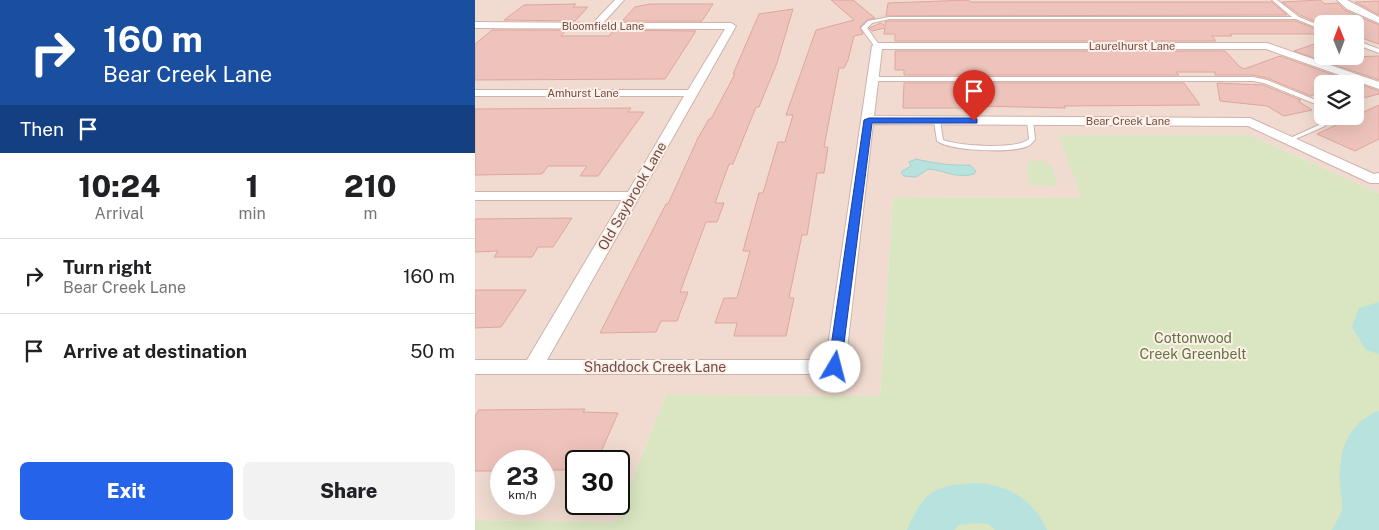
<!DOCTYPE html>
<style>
body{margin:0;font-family:"Public Sans",sans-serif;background:#f2f2f2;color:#202124;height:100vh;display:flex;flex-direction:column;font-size:19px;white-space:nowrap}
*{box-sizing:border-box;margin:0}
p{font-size:16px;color:#757577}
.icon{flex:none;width:28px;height:28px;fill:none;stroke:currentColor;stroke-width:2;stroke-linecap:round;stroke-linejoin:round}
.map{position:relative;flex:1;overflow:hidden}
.details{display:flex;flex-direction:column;background:#fff;width:475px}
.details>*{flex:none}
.top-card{background:#1a4fa0;color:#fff;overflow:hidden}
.needle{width:32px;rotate:359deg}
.buttons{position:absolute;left:839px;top:15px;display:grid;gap:10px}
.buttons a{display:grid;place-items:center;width:50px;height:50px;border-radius:8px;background:#fff;box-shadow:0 5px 20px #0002;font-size:25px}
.speed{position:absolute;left:15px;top:450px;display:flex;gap:10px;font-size:25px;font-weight:700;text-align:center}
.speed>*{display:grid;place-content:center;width:65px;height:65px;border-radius:50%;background:#fff;box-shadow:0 5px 20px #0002;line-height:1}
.speed small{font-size:12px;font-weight:400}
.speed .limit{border:2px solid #111;border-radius:8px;background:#fff;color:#111}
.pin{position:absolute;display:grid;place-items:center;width:42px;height:42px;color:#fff;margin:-51px -21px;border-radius:50% 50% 50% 0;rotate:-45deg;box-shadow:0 0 5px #0007}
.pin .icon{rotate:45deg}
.me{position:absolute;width:55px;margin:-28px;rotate:8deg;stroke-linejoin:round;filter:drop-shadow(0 0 4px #0008)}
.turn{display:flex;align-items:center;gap:18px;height:105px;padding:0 20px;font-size:22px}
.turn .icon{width:65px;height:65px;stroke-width:2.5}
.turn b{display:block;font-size:35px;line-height:42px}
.then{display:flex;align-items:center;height:48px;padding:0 20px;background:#0003;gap:10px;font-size:19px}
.eta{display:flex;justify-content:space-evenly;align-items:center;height:85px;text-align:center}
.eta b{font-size:30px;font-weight:800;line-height:35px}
.cta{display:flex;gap:10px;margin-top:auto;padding:10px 20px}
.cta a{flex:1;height:58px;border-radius:8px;background:#2563eb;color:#fff;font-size:20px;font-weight:800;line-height:58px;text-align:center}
.cta a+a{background:#f2f2f2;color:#202124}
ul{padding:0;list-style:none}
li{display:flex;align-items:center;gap:15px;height:75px;padding:0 20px;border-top:1px solid #e0e0e0}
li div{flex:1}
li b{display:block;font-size:19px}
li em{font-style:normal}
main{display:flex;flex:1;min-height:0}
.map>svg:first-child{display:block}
</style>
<main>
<section class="details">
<div class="top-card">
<div class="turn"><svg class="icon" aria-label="right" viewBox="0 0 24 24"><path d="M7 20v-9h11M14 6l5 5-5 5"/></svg><div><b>160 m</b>Bear Creek Lane</div></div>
<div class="then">Then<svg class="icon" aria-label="arrive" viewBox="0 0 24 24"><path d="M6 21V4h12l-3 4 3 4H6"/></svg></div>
</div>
<div class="eta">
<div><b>10:24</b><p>Arrival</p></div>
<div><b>1</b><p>min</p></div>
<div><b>210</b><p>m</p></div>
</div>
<ul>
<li><svg class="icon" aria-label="right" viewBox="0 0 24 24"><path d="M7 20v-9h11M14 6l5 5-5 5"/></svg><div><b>Turn right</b><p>Bear Creek Lane</p></div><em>160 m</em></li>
<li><svg class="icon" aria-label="arrive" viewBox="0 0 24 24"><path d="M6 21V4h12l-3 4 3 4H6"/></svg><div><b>Arrive at destination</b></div><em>50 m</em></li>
</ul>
<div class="cta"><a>Exit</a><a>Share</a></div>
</section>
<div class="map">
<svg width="904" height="530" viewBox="0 0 904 530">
<rect width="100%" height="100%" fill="#faebe1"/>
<!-- residential -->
<path fill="#f1dbd0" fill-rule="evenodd" d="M0,0H904V193L774,135H584L608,198L418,197L405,396L191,395L140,522L0,520ZM848,24H880V56H848ZM848,84H880V116H848ZM26,461H69V504H26ZM101,461H144V504H101Z"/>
<!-- green -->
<g fill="#d9e6c1">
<path d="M583,135H774L904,193V530H0V520L140,522L191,395L405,396L418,197L607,198Z"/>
<path d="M567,160L576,165L582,182L580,186L556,185L553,182L552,165L555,161Z"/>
</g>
<!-- water -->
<path fill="#b8e2de" stroke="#9fd3cf" d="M441,159C457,163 478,166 495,165L501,171L499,174C480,179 470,170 453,169L441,177L429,176L426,172L436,166L434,162Z"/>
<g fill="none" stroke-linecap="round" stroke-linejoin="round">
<!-- river -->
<g fill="#b8e2de" fill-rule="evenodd">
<path d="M904,302V354L891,350L877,327L884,308Z"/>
<path d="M904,411V530H857C860,524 866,515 867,509C868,501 865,493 865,485C863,454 872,422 904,411Z"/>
<path d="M504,483C536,486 559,501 572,530H520L513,524L504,523L483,525L480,530H432C450,489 460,485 504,483Z"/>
</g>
</g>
<!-- building -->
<g fill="#eec3bb" stroke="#dfa69c">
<path d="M356,0H378L400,18L392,20L385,27L388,34L379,36L373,60L369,68H364L349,147H353L349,173H342L332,235H327L314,298H319L311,336H259L262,323H240L249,298H262L275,251H268L284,193H288L303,142H310L318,115H311L341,30L379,20Z"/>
<path d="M494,0L495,2H797L812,15L411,16L413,3Z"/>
<path d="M845,0L850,4L863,3L871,11L904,25V44L881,36L880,20L848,25L825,15L807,2Z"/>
<path d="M904,1V15L880,2Z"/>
<path d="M101,4L98,7H113L100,21L29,20L49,5Z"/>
<path d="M175,4H238L227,21H147L160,7Z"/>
<path d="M318,9L302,63L284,107H281L258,164H254L240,203H249L242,222H231L205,292H213L202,321H186L181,332L125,333L191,204H193L223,138L234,119H236L260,74H258L284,14Z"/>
<path d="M414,21H821L848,32V34H755L757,36H737L741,41H420V34H409L410,28L397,31L394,28L406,23L410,26V22Z"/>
<path d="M17,30H91L86,36H134L139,30L221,31L190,79L0,80V44Z"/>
<path d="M848,41V58L904,56V80L819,51Z"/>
<path d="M420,51H750L764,66L769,69L805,56L904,91V94L880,100V84H848V91L836,96L792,78L778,75H740V72H701L704,75H429V70H420Z"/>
<path d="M429,83H709L725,105L589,106L590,108L501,106L502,108H428Z"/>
<path d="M742,83L788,85L826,100L823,101L837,110L809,116L792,106L745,101Z"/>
<path d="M904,105V139L880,151L842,134Z"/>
<path d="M156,108L153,112H169L123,176H105L112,166H73L67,174L0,175V109Z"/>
<path d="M97,218L78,247H63L57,257H19L23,251L0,252V219Z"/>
<path d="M0,290H51L26,327L0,328Z"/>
<path d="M110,409L108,412L143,413L122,461H101V470H69V461H25L19,471H0V416L4,410Z"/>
</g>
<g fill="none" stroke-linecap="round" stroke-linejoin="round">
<!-- service casing -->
<g stroke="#cdb3ac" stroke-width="2">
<g id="service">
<path d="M797,0H802L824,17L848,27V30L821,19H414L397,23L392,28L405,46L402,48L400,47L386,28L393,21L414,17H817Z"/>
<path d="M880,40L904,49V53L880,44Z"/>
<path d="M778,77L792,80L848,103V107L789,83L778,81H398L395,79L398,77Z"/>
<path d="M851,116H858L850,126L816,141L814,142L811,140L846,124Z"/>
<path d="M462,119L465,121L468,140C484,146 542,150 554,139L552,121L555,119L558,121L560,139C560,140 556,144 555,145C541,154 475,151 462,141L459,121Z"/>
</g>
</g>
<!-- minor casing -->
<g stroke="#cdb3ac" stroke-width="2">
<g id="minor">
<path d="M140,0H149L128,23H256L261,26L72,360H351L397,46L402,43H792L904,82V89L791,49H407L399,116L775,118L899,174L904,173V183H895L773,126L398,124L370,367L367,372L360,374H0V360H52L147,200H0V192H153L209,96H0V90H213L250,29L0,28V22L118,23Z"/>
<path d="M862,0H872L904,17V23L872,9Z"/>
</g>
</g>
<!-- service -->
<use href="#service" fill="#fff" fill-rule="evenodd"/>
<!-- minor -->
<use href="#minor" fill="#fff" fill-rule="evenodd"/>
</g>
<!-- route -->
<path fill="#2563eb" stroke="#184099" d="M499,118L502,119V123H397L366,367L364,370H355L353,367L389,120L394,118Z"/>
<g text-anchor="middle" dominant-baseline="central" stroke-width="4" stroke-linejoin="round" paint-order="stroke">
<!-- far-street labels -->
<g font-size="11" fill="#704e4a" stroke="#feefe7">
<text x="128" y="26">Bloomfield Lane</text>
<text x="657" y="46">Laurelhurst Lane</text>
<text x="108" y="93">Amhurst Lane</text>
<text x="653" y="121">Bear Creek Lane</text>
</g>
<!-- street labels -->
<g font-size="14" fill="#704e4a" stroke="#feefe7">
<text transform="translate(157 196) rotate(-60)">Old Saybrook Lane</text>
<text x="180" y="367">Shaddock Creek Lane</text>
</g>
<!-- park labels -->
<g font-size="14" fill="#5e7543" stroke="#feefe7">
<text x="718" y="338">Cottonwood<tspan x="718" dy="16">Creek Greenbelt</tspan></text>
</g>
</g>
</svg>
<div class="buttons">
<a><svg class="needle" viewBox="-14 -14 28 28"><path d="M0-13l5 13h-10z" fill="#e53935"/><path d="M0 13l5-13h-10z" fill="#757577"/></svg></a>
<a><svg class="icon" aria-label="layers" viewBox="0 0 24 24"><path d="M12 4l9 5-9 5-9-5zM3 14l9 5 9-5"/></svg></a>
</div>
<div class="speed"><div>23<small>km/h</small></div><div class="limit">30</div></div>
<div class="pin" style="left:499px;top:121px;background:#d93025"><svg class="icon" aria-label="arrive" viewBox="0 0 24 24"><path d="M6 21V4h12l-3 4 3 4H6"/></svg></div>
<svg class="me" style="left:360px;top:367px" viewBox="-20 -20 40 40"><circle r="19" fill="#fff"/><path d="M0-13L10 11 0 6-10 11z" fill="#2563eb"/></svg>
</div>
</main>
